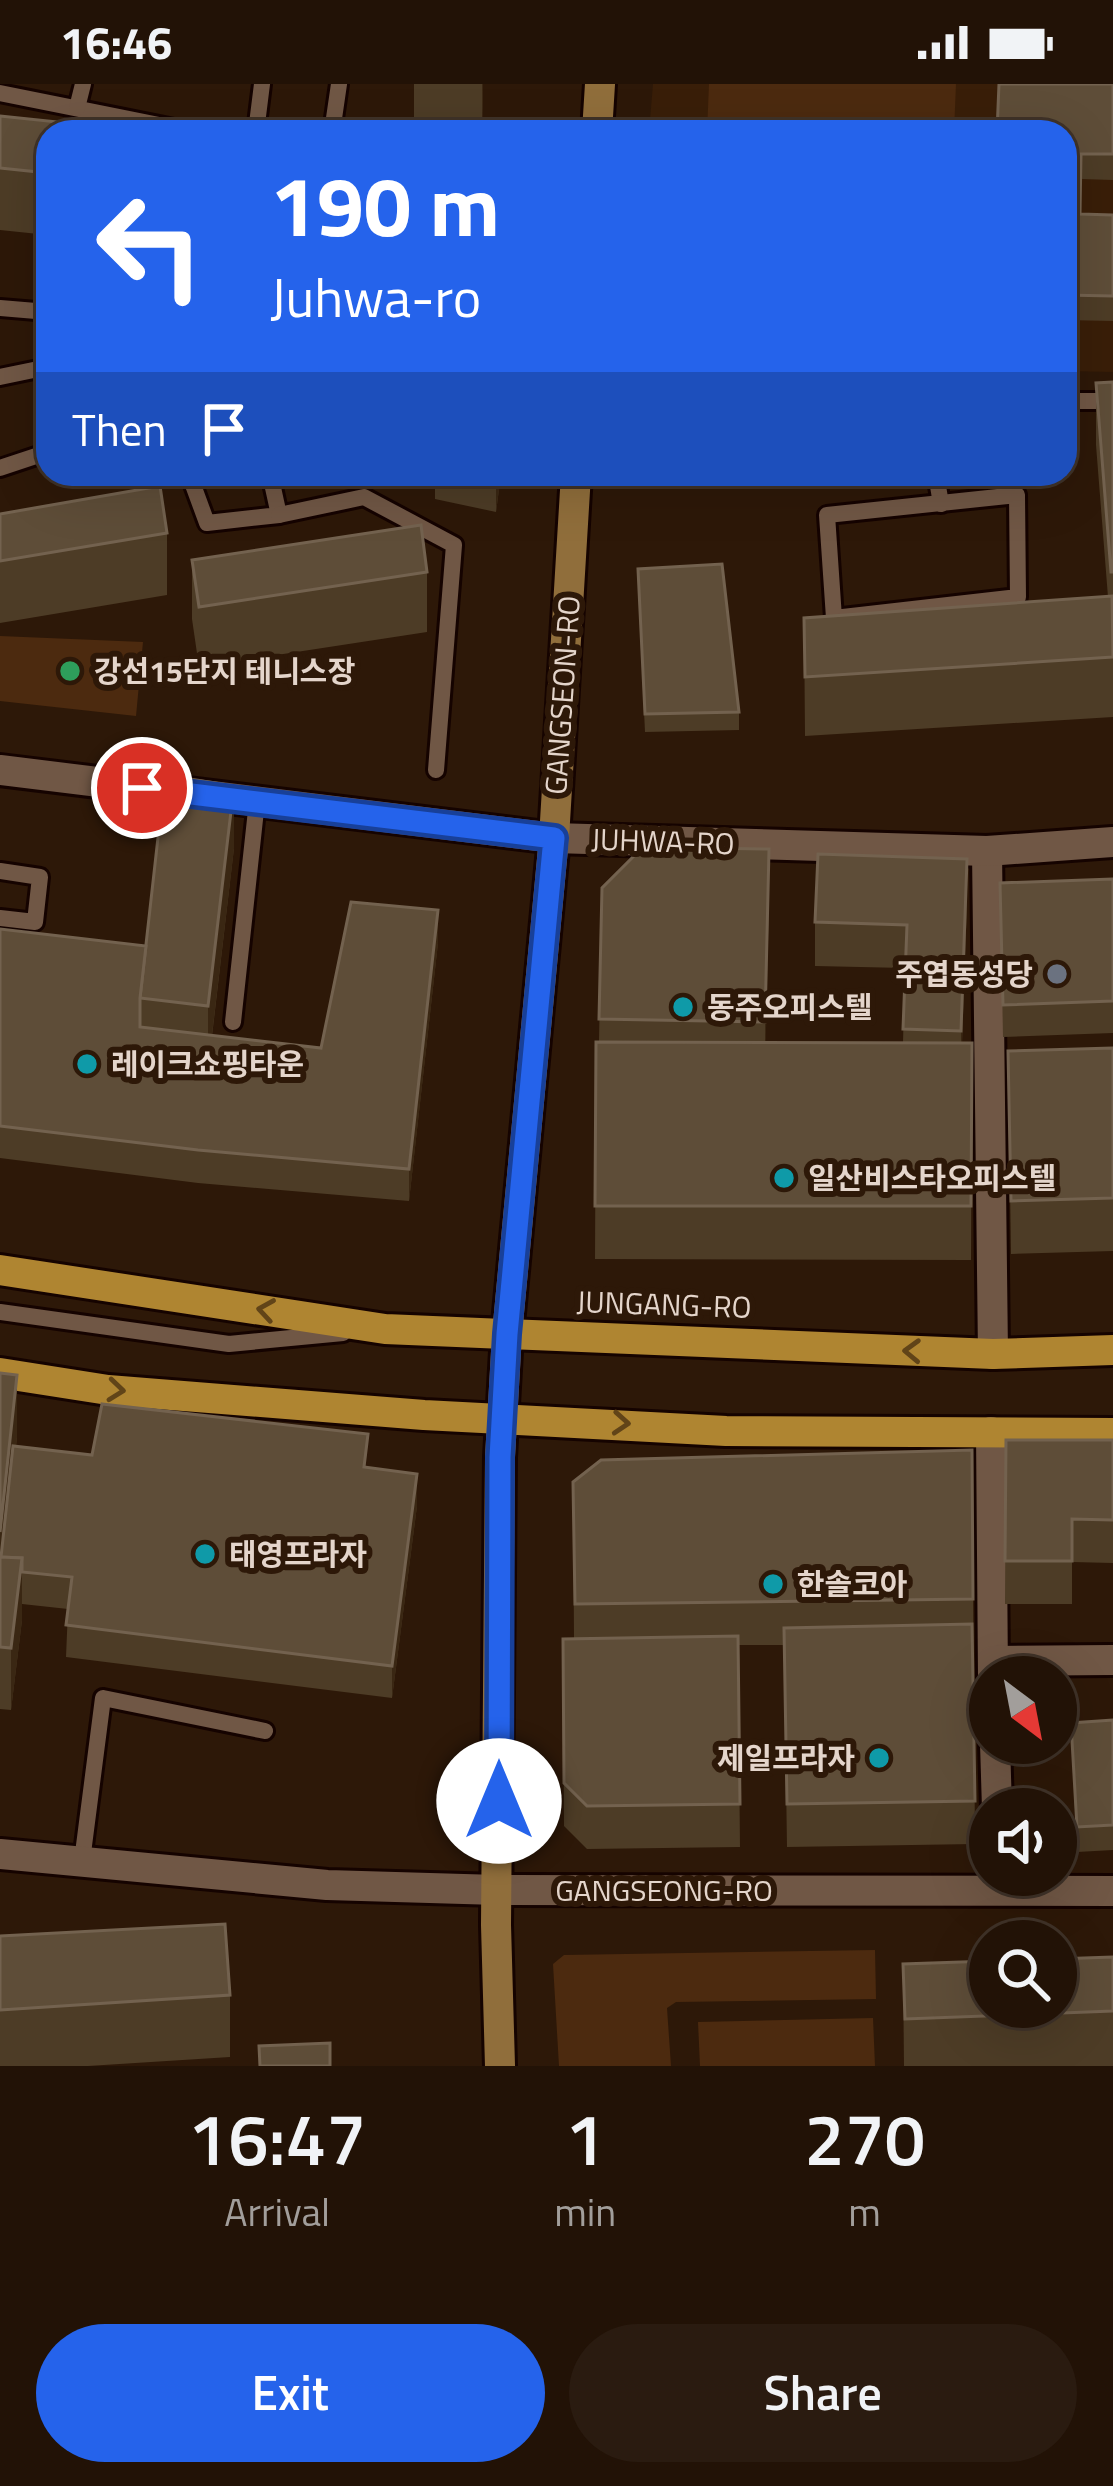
<!DOCTYPE html>
<meta charset="utf-8">
<style>
body{margin:0;font-family:"Titillium Web","Noto Sans KR",sans-serif;background:#2a1b10;color:#f1f3f6;height:100vh;display:flex;flex-direction:column;font-size:45px;white-space:nowrap}
*{box-sizing:border-box;margin:0}
p{font-size:39px;color:#a29e9b}
.icon{flex:none;width:66px;height:66px;fill:none;stroke:currentColor;stroke-width:2;stroke-linecap:round;stroke-linejoin:round}
.map{position:relative;height:1982px;overflow:hidden}
.side{display:flex;flex-direction:column;background:#221206;flex:1}
.side>*{flex:none}
.guide{position:absolute;left:36px;top:36px;width:1041px;height:366px;border-radius:36px;box-shadow:0 12px 48px #0002,0 0 0 3px #3f3228;background:#2563eb;color:#fff;overflow:hidden}
.needle{width:78px;rotate:148deg}
.fabs{position:absolute;left:969px;top:1572px;display:grid;gap:24px}
.fabs a{display:grid;place-items:center;width:108px;height:108px;border-radius:50%;background:#221206;box-shadow:0 12px 48px #0002,0 0 0 3px #3f3228;font-size:60px}
.pin{position:absolute;display:grid;place-items:center;width:102px;height:102px;color:#fff;margin:-51px;border:6px solid #fff;border-radius:50%;box-shadow:0 3px 12px #0007}
.me{position:absolute;width:132px;margin:-66px;rotate:0deg;stroke-linejoin:round;filter:drop-shadow(0 0 9px #0008)}
.turn{display:flex;align-items:center;gap:42px;height:252px;padding:0 36px;font-size:54px}
.turn .icon{width:156px;height:156px;stroke-width:2.5}
.turn b{display:block;font-size:84px;line-height:102px}
.then{display:flex;align-items:center;height:114px;padding:0 36px;background:#0003;gap:24px;font-size:45px}
.eta{display:flex;justify-content:space-evenly;align-items:center;height:204px;text-align:center}
.eta b{font-size:72px;font-weight:600;line-height:84px}
.button{display:flex;gap:24px;margin-top:auto;padding:24px 36px}
.button a{flex:1;height:138px;border-radius:72px;background:#2563eb;color:#fff;font-size:48px;font-weight:600;line-height:138px;text-align:center}
.button a+a{background:#2a1b10;color:#f1f3f6}
.status{display:flex;justify-content:space-between;align-items:center;height:84px;padding:0 60px;background:#221206;direction:ltr}
.status svg{height:33px;fill:currentColor}
.map>svg:first-child{display:block}
</style>
<div class="status"><b>16:46</b><svg viewBox="0 0 49 12"><path d="M0 12V9h3v3zM5 12V6h3v6zM10 12V3h3v9zM15 12V0h3v12zM26 1h20v11H26zM47 4h2v5h-2z"/></svg></div>
<div class="map">
<svg width="1113" height="1982" viewBox="0 0 1113 1982">
<rect width="100%" height="100%" fill="#2d1808"/>
<!-- built -->
<path fill="#391e08" d="M653,0H1113V288L1065,287V48H649Z"/>
<!-- green -->
<g fill="#4c2a0f">
<path d="M709,0H956L954,48H707Z"/>
<path d="M0,552L143,558L136,632L0,617Z"/>
<path d="M875,1866L876,1915L676,1918L667,1924L671,1982H559L553,1880L564,1871Z"/>
<path d="M873,1934L875,1982H700L698,1938Z"/>
</g>
<g fill="none" stroke-linecap="round" stroke-linejoin="round">
<!-- service casing -->
<g stroke="#150300" stroke-width="22">
<g id="service">
<path d="M0,9L179,45L220,48"/>
<path d="M77,24L83,0"/>
<path d="M256,48L262,0"/>
<path d="M332,48L339,0"/>
<path d="M0,224L48,228"/>
<path d="M0,293L48,283"/>
<path d="M1065,317H1113"/>
<path d="M0,384L48,368"/>
<path d="M189,390L207,439L279,431L270,390"/>
<path d="M936,390L941,420"/>
<path d="M1017,411L1018,513L834,534L827,431Z"/>
<path d="M279,431L364,413L454,461L436,686"/>
<path d="M0,787L40,793L35,838L0,834"/>
<path d="M233,938L257,717"/>
<path d="M0,1228L229,1260L343,1249"/>
<path d="M82,1777L103,1614L265,1647"/>
</g>
</g>
<!-- minor casing -->
<g stroke="#150300" stroke-width="36">
<g id="minor">
<path d="M987,767L993,1270"/>
<path d="M991,1348L993,1593"/>
<path d="M993,1577L1113,1576"/>
<path d="M995,1659L997,1725"/>
</g>
</g>
<!-- tertiary casing -->
<g stroke="#150300" stroke-width="36">
<g id="tertiary">
<path d="M0,686L554,754L987,767L1113,758"/>
<path d="M0,1770L327,1801L498,1806L1113,1807"/>
</g>
</g>
<!-- secondary casing -->
<g stroke="#150300" stroke-width="36">
<g id="secondary">
<path d="M597,48L600,0"/>
<path d="M500,1982L496,1841L500,1373L507,1250L554,754L576,390"/>
</g>
</g>
<!-- primary casing -->
<g stroke="#150300" stroke-width="36">
<g id="primary">
<path d="M0,1186L385,1245L993,1270L1113,1266"/>
<path d="M0,1289L108,1306L424,1331L726,1347L1113,1349"/>
</g>
</g>
<!-- service -->
<use href="#service" stroke="#705745" stroke-width="16"/>
<!-- minor -->
<use href="#minor" stroke="#705745" stroke-width="30"/>
<!-- tertiary -->
<use href="#tertiary" stroke="#705745" stroke-width="30"/>
<!-- secondary -->
<use href="#secondary" stroke="#906e3b" stroke-width="30"/>
<!-- primary -->
<use href="#primary" stroke="#af8531" stroke-width="30"/>
</g>
<!-- wall -->
<g fill="#4d3c26">
<path d="M414,0H483L482,48H414Z"/>
<path d="M1113,0V96L1081,95V130L1113,131V237L1065,236V48Z"/>
<path d="M0,32L48,48V151L0,146Z"/>
<path d="M1113,298V633L805,652L804,534L1108,513L1096,361V299Z"/>
<path d="M435,390H501L496,428L435,415Z"/>
<path d="M0,430L167,449V511L0,539Z"/>
<path d="M192,476L427,488V548L199,583L192,535Z"/>
<path d="M638,502L739,628V646L645,648Z"/>
<path d="M234,764L212,952L321,964L438,859L409,1117L198,1099L0,1074V845L146,862Z"/>
<path d="M1113,795V949L1003,953L1000,799Z"/>
<path d="M602,804L769,819L765,958H903L905,884L815,882V838L967,819L962,959H972L971,1176L595,1175L596,958H599Z"/>
<path d="M1113,964V1167L1011,1170L1008,967Z"/>
<path d="M0,1289L17,1353L16,1362L92,1371L368,1384L417,1422L392,1614L66,1573L68,1525L22,1520V1536L11,1626L0,1625Z"/>
<path d="M1006,1356H1113V1479L1072,1478V1520H1005Z"/>
<path d="M972,1366L975,1760L787,1763L784,1561H738L740,1763L587,1765L564,1742L563,1555H574L573,1398Z"/>
<path d="M1113,1636V1766L1077,1768L1071,1639Z"/>
<path d="M0,1852L230,1911V1973L88,1982H0Z"/>
<path d="M1113,1873V1982H904L903,1880Z"/>
</g>
<!-- shaded-wall -->
<g fill="#3a2713">
<path d="M482,0H483L482,48Z"/>
<path d="M498,390H501L496,428V403Z"/>
<path d="M234,702V764L208,984V922Z"/>
<path d="M769,765V819L765,991V938Z"/>
<path d="M967,775V819L961,990V947Z"/>
<path d="M438,826V859L409,1117V1085Z"/>
<path d="M17,1291V1353L3,1485H0V1448Z"/>
<path d="M417,1390V1422L392,1614V1582Z"/>
<path d="M22,1474V1536L11,1626V1564Z"/>
</g>
<!-- building -->
<g fill="#5e4d38" stroke="#73624f" stroke-width="3">
<path d="M999,0H1113V70H1081L1080,130L1113,131V212L1065,211V48H997Z"/>
<path d="M0,32L125,45V48H48V89L0,84Z"/>
<path d="M1113,298V488H1111L1096,299Z"/>
<path d="M435,390H498L496,403Z"/>
<path d="M160,402L167,449L0,477V430Z"/>
<path d="M421,441L427,488L199,523L192,476Z"/>
<path d="M722,480L739,628L645,630L638,485Z"/>
<path d="M1112,512L1113,573L805,593L804,534Z"/>
<path d="M165,691L234,702L208,922L140,914Z"/>
<path d="M643,763L769,765L765,938L599,935L602,804Z"/>
<path d="M818,770L967,775L961,947L903,945L907,841L815,838Z"/>
<path d="M1113,795V917L1003,921L1000,799Z"/>
<path d="M351,818L438,826L409,1085L198,1066L0,1042V845L146,862L140,914V943L321,964Z"/>
<path d="M596,958L972,959L971,1122H595Z"/>
<path d="M1113,964V1114L1011,1117L1008,967Z"/>
<path d="M0,1289L17,1291L0,1448Z"/>
<path d="M102,1320L368,1350L364,1383L417,1390L392,1582L66,1541L72,1493L22,1488V1474L1,1473L13,1362L92,1371Z"/>
<path d="M1006,1356H1113V1436L1072,1435V1477H1005Z"/>
<path d="M972,1366L973,1515L575,1520L573,1398L601,1376Z"/>
<path d="M0,1473L22,1474L11,1564L0,1563Z"/>
<path d="M972,1540L975,1717L787,1720L784,1544Z"/>
<path d="M738,1552L740,1720L587,1722L564,1699L563,1555Z"/>
<path d="M1113,1636V1741L1077,1743L1071,1639Z"/>
<path d="M225,1840L230,1911L0,1926V1852Z"/>
<path d="M1113,1873V1927L905,1935L903,1880L990,1877V1923H1056V1875Z"/>
<path d="M330,1959V1982H260L259,1962Z"/>
</g>
<!-- one-way arrows -->
<defs><path id="oneway-chevron" d="M-2-3.5L2.5 0L-2 3.5" fill="none" stroke-width="1.6" stroke-linecap="round" stroke-linejoin="round" transform="scale(3)"/></defs>
<g stroke="#614418">
<use href="#oneway-chevron" transform="translate(266 1226) rotate(-171)"/>
<use href="#oneway-chevron" transform="translate(912 1267) rotate(-178)"/>
<use href="#oneway-chevron" transform="translate(116 1306) rotate(6)"/>
<use href="#oneway-chevron" transform="translate(621 1339) rotate(4)"/>
</g>
<g fill="none" stroke-linecap="round" stroke-linejoin="round">
<!-- route casing -->
<g stroke="#184099" stroke-width="30">
<path id="route" d="M142,704L554,754L507,1250L500,1373L499,1717"/>
</g>
<!-- route -->
<use href="#route" stroke="#2563eb" stroke-width="21"/>
</g>
<!-- markers -->
<circle fill="#2e9e5b" stroke="#2d1808" stroke-width="4.5" cx="70" cy="587" r="12"/>
<circle fill="#6b7280" stroke="#2d1808" stroke-width="4.5" cx="1057" cy="890" r="12"/>
<g fill="#0f9aa8" stroke="#2d1808" stroke-width="4.5">
<circle cx="683" cy="923" r="12"/>
<circle cx="87" cy="980" r="12"/>
<circle cx="784" cy="1094" r="12"/>
<circle cx="205" cy="1470" r="12"/>
<circle cx="773" cy="1500" r="12"/>
<circle cx="879" cy="1674" r="12"/>
</g>
<g text-anchor="middle" dominant-baseline="central" stroke-width="12" stroke-linejoin="round" paint-order="stroke">
<!-- poi labels -->
<g font-size="30" font-weight="bold" fill="#e4d5cb" stroke="#2d1808" text-anchor="start">
<text x="94" y="587">강선15단지 테니스장</text>
<text x="1033" y="890" text-anchor="end">주엽동성당</text>
<text x="707" y="923">동주오피스텔</text>
<text x="111" y="980">레이크쇼핑타운</text>
<text x="808" y="1094">일산비스타오피스텔</text>
<text x="229" y="1470">태영프라자</text>
<text x="797" y="1500">한솔코아</text>
<text x="855" y="1674" text-anchor="end">제일프라자</text>
</g>
<!-- street labels -->
<g font-size="30" fill="#e4d5cb" stroke="#2d1808">
<text transform="translate(562 611) rotate(-86)">GANGSEON-RO</text>
<text transform="translate(663 757) rotate(2)">JUHWA-RO</text>
<text transform="translate(664 1220) rotate(2)">JUNGANG-RO</text>
<text x="664" y="1806">GANGSEONG-RO</text>
</g>
</g>
</svg>
<div class="fabs">
<a><svg class="needle" viewBox="-14 -14 28 28"><path d="M0-13l5 13h-10z" fill="#e53935"/><path d="M0 13l5-13h-10z" fill="#a29e9b"/></svg></a>
<a><svg class="icon" aria-label="sound" viewBox="0 0 24 24"><path d="M4 9h4l5-4v14l-5-4H4zM17 9q2 3 0 6"/></svg></a>
<a><svg class="icon" aria-label="search" viewBox="0 0 24 24"><circle cx="10" cy="10" r="6"/><path d="M15 15l6 6"/></svg></a>
</div>
<div class="pin" style="left:142px;top:704px;background:#d93025"><svg class="icon" aria-label="arrive" viewBox="0 0 24 24"><path d="M6 21V4h12l-3 4 3 4H6"/></svg></div>
<svg class="me" style="left:499px;top:1717px" viewBox="-20 -20 40 40"><circle r="19" fill="#fff"/><path d="M0-13L10 11 0 6-10 11z" fill="#2563eb"/></svg>
<div class="guide">
<div class="turn"><svg class="icon" aria-label="left" viewBox="0 0 24 24"><path d="M17 20v-9H6M10 6l-5 5 5 5"/></svg><div><b>190 m</b>Juhwa-ro</div></div>
<div class="then">Then<svg class="icon" aria-label="arrive" viewBox="0 0 24 24"><path d="M6 21V4h12l-3 4 3 4H6"/></svg></div>
</div>
</div>
<section class="side">
<div class="eta">
<div><b>16:47</b><p>Arrival</p></div>
<div><b>1</b><p>min</p></div>
<div><b>270</b><p>m</p></div>
</div>
<div class="button"><a>Exit</a><a>Share</a></div>
</section>
